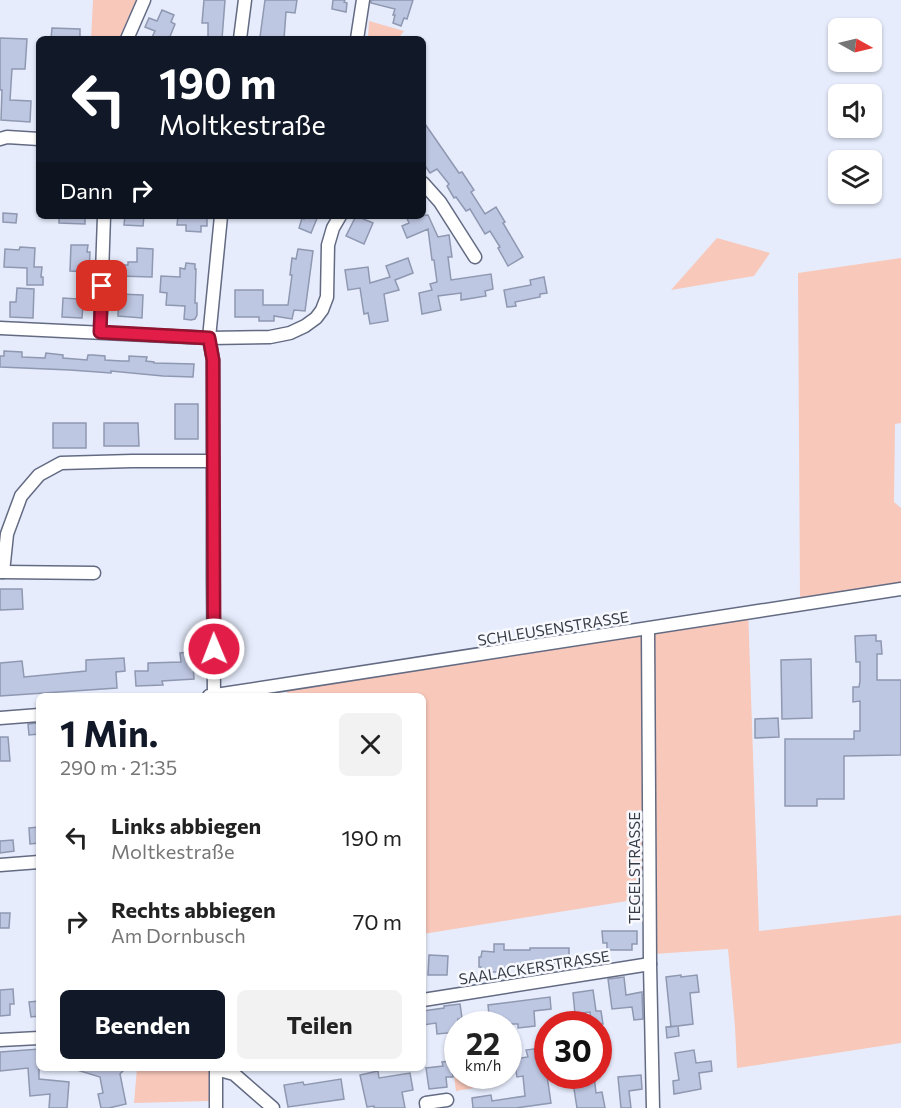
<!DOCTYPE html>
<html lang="de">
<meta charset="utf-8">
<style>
body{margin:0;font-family:Commissioner,sans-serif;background:#f2f2f2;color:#222;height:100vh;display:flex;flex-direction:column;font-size:22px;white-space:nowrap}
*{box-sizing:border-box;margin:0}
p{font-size:20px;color:#767676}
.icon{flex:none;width:33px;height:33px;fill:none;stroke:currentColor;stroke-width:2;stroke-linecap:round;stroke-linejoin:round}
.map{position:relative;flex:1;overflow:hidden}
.panel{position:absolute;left:36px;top:693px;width:390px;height:378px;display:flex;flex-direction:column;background:#fff;border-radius:9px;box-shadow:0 2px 4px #0004}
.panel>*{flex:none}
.guide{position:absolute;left:36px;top:36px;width:390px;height:183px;border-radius:9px;box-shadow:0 2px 4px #0004;background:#111827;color:#fff;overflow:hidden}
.needle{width:39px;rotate:98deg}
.fabs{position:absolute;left:828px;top:18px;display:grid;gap:12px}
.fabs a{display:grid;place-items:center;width:54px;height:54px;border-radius:9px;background:#fff;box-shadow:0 2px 4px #0004;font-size:30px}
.speed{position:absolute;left:444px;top:1011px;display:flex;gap:12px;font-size:30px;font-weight:700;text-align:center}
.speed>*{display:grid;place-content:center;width:78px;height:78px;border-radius:50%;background:#fff;box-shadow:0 2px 4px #0004;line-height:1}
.speed small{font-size:15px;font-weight:400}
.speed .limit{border:9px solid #d22;background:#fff;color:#111}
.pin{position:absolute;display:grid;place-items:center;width:51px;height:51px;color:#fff;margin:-26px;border-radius:12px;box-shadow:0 3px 9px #0006}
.me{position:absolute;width:66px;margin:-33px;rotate:359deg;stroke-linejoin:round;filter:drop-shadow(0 0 4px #0008)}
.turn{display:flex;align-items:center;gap:21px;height:126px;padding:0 24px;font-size:27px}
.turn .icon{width:78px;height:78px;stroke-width:2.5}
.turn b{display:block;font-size:42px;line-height:51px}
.then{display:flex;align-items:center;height:57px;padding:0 24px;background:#0003;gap:12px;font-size:22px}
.round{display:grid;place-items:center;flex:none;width:63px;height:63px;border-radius:9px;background:#f2f2f2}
.head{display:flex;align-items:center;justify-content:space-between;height:102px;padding:0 24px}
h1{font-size:36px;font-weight:700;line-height:45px;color:#111827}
.action{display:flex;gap:12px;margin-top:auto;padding:12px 24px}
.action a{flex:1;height:69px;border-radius:9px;background:#111827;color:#fff;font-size:24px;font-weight:700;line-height:69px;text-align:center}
.action a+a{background:#f2f2f2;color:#222}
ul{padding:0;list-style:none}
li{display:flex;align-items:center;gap:18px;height:84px;padding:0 24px}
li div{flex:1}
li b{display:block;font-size:22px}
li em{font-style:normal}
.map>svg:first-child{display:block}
</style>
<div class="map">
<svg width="901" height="1108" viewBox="0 0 901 1108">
<rect width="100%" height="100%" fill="#e6ecfc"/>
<!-- green -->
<g fill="#f8c8ba">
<path d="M93,0H136L119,39H91Z"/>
<path d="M369,21L404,31L398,39H368Z"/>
<path d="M717,238L770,253L754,276L671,290Z"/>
<path d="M901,258V423L895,424L894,502L901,508V583L800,599L798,273Z"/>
<path d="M748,608L759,931L901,915V1043L737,1068L735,1027L728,949L654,954L652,897L423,934V696H287V677Z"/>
<path d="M457,1043L458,1076H498L500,1084L456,1091L450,1044Z"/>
<path d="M137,1068H209L210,1101L134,1103Z"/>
</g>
<!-- building -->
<g fill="#bec7e2" stroke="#8f98b1" stroke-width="1.5">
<path d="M204,0H225L222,39H208V23H202Z"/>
<path d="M265,0H297L295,13L286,12L284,39L260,37Z"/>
<path d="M333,0H345L344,2L347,3L346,12L332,9Z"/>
<path d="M371,0H413L407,19L404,18L401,26L393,23L395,15H393L395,9L371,3Z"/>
<path d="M162,10L174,15L171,22L175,24L169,39H151L155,31L145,27L149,18L157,21Z"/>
<path d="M52,28L80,29V39H51Z"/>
<path d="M0,38L27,39L25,69H12L10,100L31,101L30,122L1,120L2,90H0Z"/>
<path d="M423,121L459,173L462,172L474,190L471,192L485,214L496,207L505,222L503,223L523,257L508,266L498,248L500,247L490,231L485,234L470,209L466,211L456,197L454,198L447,186L449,184L437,169L430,173L423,163Z"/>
<path d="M3,213L17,214L16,223L3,222Z"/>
<path d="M428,215L438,237L449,235L452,257H448L451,280L491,274L493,289L485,291L486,296L461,300V293L438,296L441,310L422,314L419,293L432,290L430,284L437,282L434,260H432L428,229L407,238L402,226L409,223L406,216Z"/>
<path d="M59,216H85V224L59,223Z"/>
<path d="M125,216H144L143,226L124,225Z"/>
<path d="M178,216H207V226H201V232L186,231V225H177Z"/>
<path d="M305,216H318L311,233L299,228L302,218L304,219Z"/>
<path d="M356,216L373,223L364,244L346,236Z"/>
<path d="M71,245H88L87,252H90L89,272L70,271Z"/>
<path d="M20,247L35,248L34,267H42L41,277H43V285H27V268L4,267L5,249L19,250Z"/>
<path d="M137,248L153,249L152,277L118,276L119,265H128V262H137Z"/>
<path d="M298,249L313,251L305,311L294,310L292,319L274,316V321H259V317H235V290H263V305H288L292,275H290L292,258L296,259Z"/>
<path d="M408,258L413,273L395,280L399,290L384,294L388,321L370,324L368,313L364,314L360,288L348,290L345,270L368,267L370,283L390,277L386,266Z"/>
<path d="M186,263L195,264V269H196L195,303H197V315L195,319L191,320L184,319L185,306L166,305L167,293L160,292L161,276L180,277V268L185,269Z"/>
<path d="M544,277L547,293L540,294V297L515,302L516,306L507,307L504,290L531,285L530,280Z"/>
<path d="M17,288L34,289L33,318L10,317V302H16Z"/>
<path d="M78,289L93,290V306L83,305L82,318L62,317L63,298L78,299Z"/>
<path d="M119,294L143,295L142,318L118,316Z"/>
<path d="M4,351L22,352V357L45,358L46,353L63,355V358L87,360L88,355H93L105,356V360L122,361H129V356L147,357L146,361L154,362V363L194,364L193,377L163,376L111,371V373L70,370L0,367V356H4Z"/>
<rect x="175" y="404" width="23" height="35"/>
<rect x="53" y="423" width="33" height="25"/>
<path d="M104,423H138L139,446H104Z"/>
<path d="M0,589H22L23,609L0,610Z"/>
<path d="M876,635V641H881L882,654H877V680H901V755L844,756V799H817V806H785V739H854V731H860V701L853,702V687H859L860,681V662H856L855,636Z"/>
<path d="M192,652L194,679L162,681L163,685L136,686L135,671H148V663L181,662L180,653Z"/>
<path d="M124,658L125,671L116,672L117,688L0,696V663L22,661L24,677L86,671V660Z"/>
<path d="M811,659L812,718L782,719L781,660Z"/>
<path d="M778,718L779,737L755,738V719Z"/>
<path d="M38,723L39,734L29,735L28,724Z"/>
<path d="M0,737H8L10,761H0Z"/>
<path d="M39,827V843L30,844L29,828Z"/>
<path d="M13,840L14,851L0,853V841Z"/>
<path d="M0,913H10L9,928H0Z"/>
<path d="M602,931H637V944H632V950H607V943H603Z"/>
<path d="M494,944H504V950H530V948H569V957H564V964H530V968H498V972H481V967H479V957H481L482,951L494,952Z"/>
<path d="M429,955L448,956L447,975H428Z"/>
<path d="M681,975V977L697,975L699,992L690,993L693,1024L678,1026L679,1036L667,1038L666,1027L677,1026L671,1027L666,977Z"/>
<path d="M624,977L626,995L642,992L643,1019L634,1020L632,1007L612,1009L608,979Z"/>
<path d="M13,989L14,1004H10V1015L0,1016V990Z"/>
<path d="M593,990L596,1011H601L603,1024H591L590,1012L575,1014L573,993Z"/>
<path d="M550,997L551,1009L534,1011L535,1026L518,1028V1024H490L488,1005Z"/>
<path d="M39,1001V1016L31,1017L29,1002Z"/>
<path d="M460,1004L462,1018L458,1019V1032L437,1034L436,1023L423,1025V1011L444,1008V1006Z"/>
<path d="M540,1048L541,1055H544L551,1103L516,1108H473L472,1098L491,1095L492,1101L525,1096L523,1076L517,1077L514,1059L528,1057L526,1050Z"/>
<path d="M39,1049V1079L69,1082L67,1108H49L50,1094L30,1096L28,1068L0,1071V1052Z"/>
<path d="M694,1050L696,1063L711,1061L712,1071L699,1073L701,1089L674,1094L673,1081L679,1080L675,1053Z"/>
<path d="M451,1061L453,1077H446L447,1087L429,1089L426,1068L443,1066L442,1062Z"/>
<path d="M77,1068H126L120,1074L126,1104L109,1108H101L98,1094L103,1093L100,1077L77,1070Z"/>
<path d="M378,1071L379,1078L410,1073L413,1090L402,1092L405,1108H374V1106L367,1107L360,1075Z"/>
<path d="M641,1075L642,1089L629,1091L631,1108H621L618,1077Z"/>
<path d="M572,1076H594L596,1093L602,1092L605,1108H577Z"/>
<path d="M341,1079L344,1099L288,1107L284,1085L303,1082L304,1085Z"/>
</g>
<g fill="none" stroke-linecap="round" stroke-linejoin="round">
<!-- minor casing -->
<g stroke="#636b83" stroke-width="15">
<g id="minor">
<path d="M127,39L144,0"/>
<path d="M240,39L245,0"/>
<path d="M357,39L363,0"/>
<path d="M0,139L7,137L39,139"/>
<path d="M423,183L440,202L475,257"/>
<path d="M0,328L209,338L270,337L290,333L305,326L316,318L322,310L327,297L328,245L333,228L340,216"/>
<path d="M100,332L104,216"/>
<path d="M0,572H3L7,534L21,496L39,475L61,463L132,461H213"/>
<path d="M3,572L94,573"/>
<path d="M648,629L650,964L653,1108"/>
<path d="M209,696L901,589"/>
<path d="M214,696L213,579V360L209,338L221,216"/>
<path d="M0,718L39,715"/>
<path d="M0,865L39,862"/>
<path d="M423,1000L650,964"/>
<path d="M0,1040L39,1038"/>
<path d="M216,1068V1108"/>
<path d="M216,1069L234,1074L273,1108"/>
<path d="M427,1108L426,1103L447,1100"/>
</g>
</g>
<!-- minor -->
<use href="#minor" stroke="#fff" stroke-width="12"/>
</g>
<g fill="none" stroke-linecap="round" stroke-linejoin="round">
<!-- route casing -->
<g stroke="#92132f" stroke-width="15">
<path id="route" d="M102,286L100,332L209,338L213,360L214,649"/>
</g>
<!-- route -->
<use href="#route" stroke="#e11d48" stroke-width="10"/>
</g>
<g text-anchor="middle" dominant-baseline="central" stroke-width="5" stroke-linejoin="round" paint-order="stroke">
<!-- street labels -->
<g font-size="15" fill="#373b45" stroke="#f7f9ff">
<text transform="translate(553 628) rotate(-9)">SCHLEUSENSTRASSE</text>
<text transform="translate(634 868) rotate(-90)">TEGELSTRASSE</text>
<text transform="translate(534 967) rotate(-9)">SAALACKERSTRASSE</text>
</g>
</g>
</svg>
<div class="fabs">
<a><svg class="needle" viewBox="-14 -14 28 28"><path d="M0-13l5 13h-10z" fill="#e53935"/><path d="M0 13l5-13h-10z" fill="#767676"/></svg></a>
<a><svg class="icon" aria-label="sound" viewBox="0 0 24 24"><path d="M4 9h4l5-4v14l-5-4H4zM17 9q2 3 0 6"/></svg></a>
<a><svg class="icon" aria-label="layers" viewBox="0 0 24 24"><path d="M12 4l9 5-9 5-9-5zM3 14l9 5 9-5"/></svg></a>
</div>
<div class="speed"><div>22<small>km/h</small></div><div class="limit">30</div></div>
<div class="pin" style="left:102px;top:286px;background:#d93025"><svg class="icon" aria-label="arrive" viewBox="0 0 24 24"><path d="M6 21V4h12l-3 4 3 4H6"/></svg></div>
<svg class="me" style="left:214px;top:649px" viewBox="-20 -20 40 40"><circle r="17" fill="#e11d48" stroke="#fff" stroke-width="3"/><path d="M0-11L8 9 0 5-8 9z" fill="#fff"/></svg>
<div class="guide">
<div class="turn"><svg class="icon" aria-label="left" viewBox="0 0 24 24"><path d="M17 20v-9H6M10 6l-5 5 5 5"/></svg><div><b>190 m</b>Moltkestraße</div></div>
<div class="then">Dann<svg class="icon" aria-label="right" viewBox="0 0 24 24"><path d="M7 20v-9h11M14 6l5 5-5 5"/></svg></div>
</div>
<section class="panel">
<div class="head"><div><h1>1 Min.</h1><p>290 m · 21:35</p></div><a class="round"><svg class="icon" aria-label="close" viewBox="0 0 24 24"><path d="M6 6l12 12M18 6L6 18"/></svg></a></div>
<ul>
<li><svg class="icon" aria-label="left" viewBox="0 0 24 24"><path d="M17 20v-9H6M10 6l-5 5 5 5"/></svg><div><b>Links abbiegen</b><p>Moltkestraße</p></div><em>190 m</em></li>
<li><svg class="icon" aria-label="right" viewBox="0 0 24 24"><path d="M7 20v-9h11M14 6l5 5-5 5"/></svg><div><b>Rechts abbiegen</b><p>Am Dornbusch</p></div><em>70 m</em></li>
</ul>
<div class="action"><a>Beenden</a><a>Teilen</a></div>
</section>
</div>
